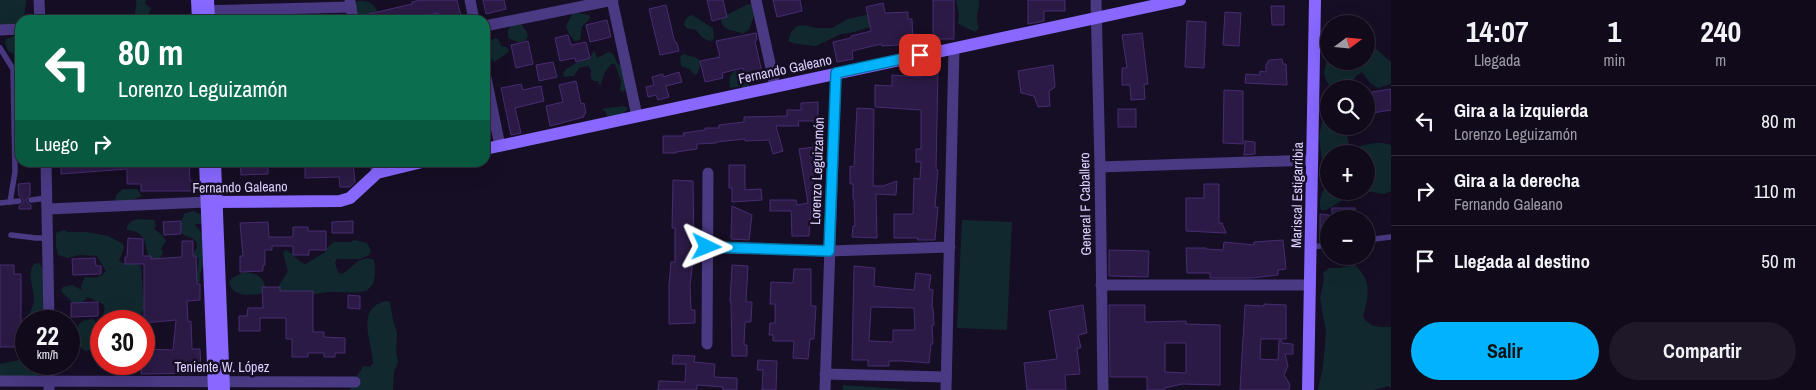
<!DOCTYPE html>
<html lang="es">
<meta charset="utf-8">
<style>
body{margin:0;font-family:"Archivo Narrow",sans-serif;background:#1e1828;color:#f1f3f6;height:100vh;display:flex;flex-direction:column;font-size:19px;white-space:nowrap}
*{box-sizing:border-box;margin:0}
p{font-size:16px;color:#9c9aa3}
.icon{flex:none;width:28px;height:28px;fill:none;stroke:currentColor;stroke-width:2;stroke-linecap:round;stroke-linejoin:round}
.map{position:relative;flex:1;overflow:hidden}
.side{display:flex;flex-direction:column;background:#100a1b;width:425px}
.side>*{flex:none}
.guide{position:absolute;left:15px;top:15px;width:475px;height:152px;border-radius:15px;box-shadow:0 5px 20px #0002,0 0 0 1px #302b3a;background:#0b6e4f;color:#fff;overflow:hidden}
.needle{width:32px;rotate:74deg}
.controls{position:absolute;left:1320px;top:15px;display:grid;gap:10px}
.controls a{display:grid;place-items:center;width:55px;height:55px;border-radius:50%;background:#100a1b;box-shadow:0 5px 20px #0002,0 0 0 1px #302b3a;font-size:25px}
.speed{position:absolute;left:15px;top:310px;display:flex;gap:10px;font-size:25px;font-weight:700;text-align:center}
.speed>*{display:grid;place-content:center;width:65px;height:65px;border-radius:50%;background:#100a1b;box-shadow:0 5px 20px #0002,0 0 0 1px #302b3a;line-height:1}
.speed small{font-size:12px;font-weight:400}
.speed .limit{border:8px solid #d22;background:#fff;color:#111}
.pin{position:absolute;display:grid;place-items:center;width:42px;height:42px;color:#fff;margin:-21px;border-radius:10px;box-shadow:0 2px 8px #0006}
.me{position:absolute;width:55px;margin:-28px;rotate:92deg;stroke-linejoin:round;filter:drop-shadow(0 0 4px #0008)}
.turn{display:flex;align-items:center;gap:18px;height:105px;padding:0 20px;font-size:22px}
.turn .icon{width:65px;height:65px;stroke-width:2.5}
.turn b{display:block;font-size:35px;line-height:42px}
.then{display:flex;align-items:center;height:48px;padding:0 20px;background:#0003;gap:10px;font-size:19px}
.eta{display:flex;justify-content:space-evenly;align-items:center;height:85px;text-align:center}
.eta b{font-size:30px;font-weight:700;line-height:35px}
.button{display:flex;gap:10px;margin-top:auto;padding:10px 20px}
.button a{flex:1;height:58px;border-radius:30px;background:#00b3fc;color:#111;font-size:20px;font-weight:700;line-height:58px;text-align:center}
.button a+a{background:#1e1828;color:#f1f3f6}
ul{padding:0;list-style:none}
li{display:flex;align-items:center;gap:15px;height:70px;padding:0 20px;border-top:1px solid #302b3a}
li div{flex:1}
li b{display:block;font-size:19px}
li em{font-style:normal}
main{display:flex;flex:1;min-height:0}
.map>svg:first-child{display:block}
</style>
<main>
<div class="map">
<svg width="1391" height="390" viewBox="0 0 1391 390">
<rect width="100%" height="100%" fill="#160e24"/>
<!-- green -->
<g fill="#11292e">
<path d="M0,0H26C25,22 21,24 0,26Z"/>
<path d="M136,0H146L145,3L151,9L145,20H136C133,9 138,7 136,0Z"/>
<path d="M956,0H979C980,12 974,14 979,28L975,32L958,24L959,15Z"/>
<path d="M360,1C373,0 378,9 380,20H351V3Z"/>
<path d="M748,4L752,5L756,11L749,29L743,34C735,29 725,33 721,21L723,17Z"/>
<path d="M576,13L590,15L589,20L582,26L580,40L575,41L569,34L566,26L572,14Z"/>
<path d="M692,15L713,28L714,38L711,41C702,39 702,37 696,30L687,28L684,25C685,19 686,17 692,15Z"/>
<path d="M866,15L875,16L880,24L854,32L841,34L816,46L797,44L788,41L791,32L797,26L806,25L815,28H832L848,19Z"/>
<path d="M512,23L521,24L527,32L528,37L525,41L518,42L508,38V31Z"/>
<path d="M18,35L20,37V57L8,51L5,43L6,39Z"/>
<path d="M496,38L498,39L502,47H507L509,52L494,62L492,60L488,47L491,40Z"/>
<path d="M1366,47L1375,48L1391,62V84L1378,88L1370,83L1362,72L1355,77L1349,89H1333C1320,76 1324,71 1329,56V61H1366Z"/>
<path d="M594,50L597,58L609,52L613,54L617,63L625,69L626,88L624,92L620,90L621,81L615,64H611L605,72L600,86L598,81H594L591,78V69L588,66L579,68L574,76L564,77L563,73L566,69L578,62L590,58Z"/>
<path d="M683,54L697,58L701,62L698,72L695,75L689,69L681,66L680,57Z"/>
<path d="M735,71L746,72L749,79V88L742,89V86L730,88C729,81 729,75 735,71Z"/>
<path d="M623,106L628,108C623,115 617,118 609,121L605,111L601,109Z"/>
<path d="M1329,120V126H1345L1349,144L1343,150C1360,148 1374,139 1391,145V191L1385,194L1366,191V154H1329V171L1323,168L1319,137L1322,122Z"/>
<path d="M1329,184V191H1344L1343,200L1326,210H1321C1318,202 1321,190 1329,184Z"/>
<path d="M123,189H137L142,196L128,202L114,203L117,194Z"/>
<path d="M193,211L202,215L203,224H195L197,228L204,235L205,260L200,274V282L196,284L190,274L197,273L199,259L193,254L197,248V243L192,238L183,235L180,226L184,214Z"/>
<path d="M140,219L154,220L156,225L154,229L161,234L166,241L161,249L163,253L158,261L151,262C143,246 150,233 127,230C127,222 132,220 140,219Z"/>
<path d="M962,220L1012,222L1007,330L957,328Z"/>
<path d="M64,230L68,232H87L108,236L123,244L124,248L119,261C126,266 134,262 141,266L144,309L136,321L101,322C108,301 105,305 87,297L84,301L75,305L61,291L63,287L72,285L82,290L81,286L85,277C93,278 101,278 106,271L97,256L80,255L67,258L58,255L56,246V233Z"/>
<path d="M354,240L367,243L371,251L369,255L360,259H337L335,263L338,272L342,274C353,269 358,254 374,260C380,302 356,291 329,292C324,292 319,294 314,294C302,295 290,293 279,292L278,287L288,271L283,253L286,250C294,254 297,262 306,264L325,252L327,248L334,242H350Z"/>
<path d="M39,263C50,279 46,303 46,321H28C28,314 33,308 34,301C35,290 26,274 34,264Z"/>
<path d="M1355,265C1373,282 1368,297 1363,317C1370,328 1379,327 1391,327V388L1389,386L1374,390H1318L1323,367L1326,332L1320,298L1324,281L1323,273L1329,268H1339Z"/>
<path d="M244,272C258,273 265,278 266,292C253,296 232,298 229,282L232,278Z"/>
<path d="M386,301L390,302L393,320L397,333L396,353L398,362L394,372L393,390H350C351,379 360,375 363,366L370,367L373,363C373,341 354,309 386,301Z"/>
<path d="M92,319L100,324C104,337 99,350 85,351L76,342V328L82,321Z"/>
<path d="M26,356V364H44L42,374L34,377L0,376V364L20,360Z"/>
<path d="M843,385L911,390H843Z"/>
</g>
<!-- building -->
<g fill="#2b1a45" stroke="#472c71" fill-rule="evenodd">
<path d="M421,0H457L461,16L440,20L438,13L421,16L422,20H360V16L412,4V2Z"/>
<path d="M483,0H504L506,9L486,14Z"/>
<path d="M707,0H723L727,17L712,21Z"/>
<path d="M773,0H800L802,11L777,17Z"/>
<rect x="933" y="0" width="21" height="39"/>
<path d="M1028,0H1065V11H1044V21L1028,24Z"/>
<path d="M883,3L885,13L908,12V19H912L913,44L882,46L881,44L852,51L853,59L837,62L833,42L851,38V36L871,31L866,7Z"/>
<path d="M666,5L674,39L676,43H677L679,51L660,55L649,9Z"/>
<path d="M1271,6H1284V25H1272Z"/>
<path d="M1225,12L1241,13L1239,46L1223,45Z"/>
<path d="M607,20L611,37L590,42L586,25Z"/>
<path d="M1187,21L1206,22L1204,68L1185,67Z"/>
<path d="M756,33L757,40L755,41L763,77L746,81L743,68L722,73L723,78L705,82L700,61L720,57L716,41Z"/>
<path d="M1142,33L1148,84H1144L1145,99L1131,100L1130,85H1122V68H1127L1122,35Z"/>
<path d="M568,35L571,45L586,42L590,58L576,62L575,58L560,61L555,38Z"/>
<path d="M528,41L533,64L516,68L511,45Z"/>
<path d="M1282,59L1283,64H1286L1287,85L1245,83L1246,74L1260,75V71L1266,72V65L1269,60Z"/>
<path d="M553,62L557,77L539,81L536,65Z"/>
<path d="M1053,65L1055,87L1049,91L1050,106L1038,107L1034,96L1021,93L1018,71Z"/>
<path d="M938,69L936,169L938,170L935,207H938L935,240H917L918,238H894V214H913L914,178L920,179L921,162H916V149H921V110L875,107V85L892,86V75L921,77V71Z"/>
<path d="M679,72L682,82L666,86L669,97L658,100L656,95L648,97L646,87L654,85L652,77L663,74V77Z"/>
<path d="M576,81L581,104L584,103L586,113L584,114V117L550,126L546,106L563,102L559,85Z"/>
<path d="M521,84L523,90L541,86L544,101L515,108L521,133L511,135L501,88Z"/>
<path d="M1391,89V110L1366,114V93Z"/>
<path d="M1224,90L1243,91V144L1223,143Z"/>
<path d="M818,102V121H798L799,126H776L783,151L773,154L769,140L745,141V139L716,142V143L697,144V149L676,152V153H663V136H684L683,133L705,130V128H719V125L744,122V117L787,116V110H801V103Z"/>
<path d="M857,108L874,109L873,186H883L897,181L896,195L876,194L877,238L852,237L853,226H855L854,199H853V184H850V166L854,167Z"/>
<rect x="1118" y="109" width="18" height="18"/>
<path d="M1245,141L1255,142V154L1244,155Z"/>
<path d="M814,147L816,158H813V183H817V197H813V206H811L809,236H792L791,211H770V200H796L797,205L808,203L799,149Z"/>
<path d="M61,162H189L190,181H198V191H141V184H127V169L61,174Z"/>
<path d="M240,162H268V174L241,175Z"/>
<path d="M305,162H353L355,182L350,187H340L339,177L305,178Z"/>
<path d="M729,165H745V190L761,189L762,200L732,202V188H729Z"/>
<path d="M673,180L693,181L694,251L690,286L691,310H695V323L669,324V285L671,262H675V228H672Z"/>
<path d="M30,183V195L26,200L28,203L31,205V209H19V206L22,204L24,201L22,198L19,196L18,184Z"/>
<path d="M1204,184H1219V223H1222L1226,233L1186,231V198H1204Z"/>
<path d="M732,206L752,215L749,240L731,239Z"/>
<rect x="1332" y="208" width="23" height="11"/>
<path d="M1320,214L1329,215V240H1320Z"/>
<path d="M181,221V234L164,235L163,222Z"/>
<path d="M353,221V233H332V222Z"/>
<path d="M268,222L269,237H293V227H308V231H326V250H309V255H293V246H272V250H265V265H263V271L240,272V256H243L240,223Z"/>
<path d="M128,238L143,239V256H151V259L182,257V241H193V256H196L197,284H200V300L187,301L188,322L191,321L192,349H200L201,373L141,374L142,364H144V349L173,350L176,320L144,323V264H125V257H127Z"/>
<path d="M1283,240L1286,269L1278,270V275L1252,278H1210V273H1187L1186,248H1206V249L1223,250L1224,242L1254,245V242Z"/>
<path d="M1109,250L1149,251L1148,277L1109,276Z"/>
<path d="M95,258L96,266H101V274L73,275L72,259Z"/>
<path d="M0,265H14V274H21V337L17,338L18,347H0Z"/>
<path d="M732,265L748,266L746,302H752L751,322H745L744,345H747V356H732L731,302H730Z"/>
<path d="M854,266L875,268L874,286L891,288L914,290L916,273L931,275L929,289L933,290L932,308H933L934,325H932L933,344H931L929,363L903,361H889V366H868V360H852ZM871,307L914,308L915,330H893V342L869,341Z"/>
<path d="M794,269H811V306H816L814,339H810L808,359L793,358L794,341H773V335H769L770,323H775V304H770L771,282L793,283Z"/>
<path d="M262,287H280V291H313V332H324V337L345,338V353H335V357H324V353H308V357H292V339H286V318H260V331H239V316H247L248,308H263Z"/>
<path d="M348,295L360,296V309L348,308Z"/>
<path d="M98,302V316L71,317V303Z"/>
<path d="M1264,304L1286,305V339H1261L1260,359L1278,360L1279,340H1281L1282,343L1293,344V354H1285L1288,366L1284,375L1290,385L1289,390H1240L1245,305L1264,306Z"/>
<path d="M1083,305L1087,333L1078,335L1081,348H1077L1080,374L1065,375L1066,390H1027L1024,363L1057,359L1049,311Z"/>
<path d="M1109,305H1145V322L1186,321V324L1220,325V385L1182,384L1165,388V390H1147V377H1110ZM1165,343H1186V373L1165,372Z"/>
<path d="M673,355L695,356L694,362L715,364L714,377L737,378V390H723V387L697,385V390H658L659,381L685,382L686,364H672Z"/>
<path d="M758,360L777,361L776,390H762L763,370H757Z"/>
</g>
<g fill="none" stroke-linecap="round" stroke-linejoin="round">
<!-- lane -->
<g stroke="#4a3983" stroke-width="5.5">
<path d="M0,48L13,69L15,172L10,202"/>
<path d="M31,200L47,198"/>
<path d="M0,203L19,201"/>
<path d="M11,235L36,238H48"/>
<path d="M1366,240L1391,237"/>
<path d="M1311,247L1329,245"/>
</g>
<!-- street -->
<g stroke="#4a3983" stroke-width="11">
<path d="M39,0L40,20"/>
<path d="M470,0L474,20"/>
<path d="M612,0L637,116"/>
<path d="M756,0L775,86"/>
<path d="M1096,0L1100,167L1103,390"/>
<path d="M350,2L353,20"/>
<path d="M200,11L351,7"/>
<path d="M485,26L613,0"/>
<path d="M0,30L20,29"/>
<path d="M485,73L500,146"/>
<path d="M46,162L49,321"/>
<path d="M375,162L377,173"/>
<path d="M1100,167L1312,160"/>
<path d="M48,209L206,202"/>
<path d="M707,247L829,251L950,247"/>
<path d="M1101,285H1310"/>
<path d="M707,344L708,173"/>
<path d="M49,364V390"/>
<path d="M825,374L946,377"/>
<path d="M0,381L355,382"/>
<path d="M825,390L836,73"/>
<path d="M946,390L954,48"/>
</g>
<!-- secondary -->
<g stroke="#8868ff" stroke-width="12">
<path d="M197,0L198,20"/>
<path d="M208,0L209,20"/>
<path d="M485,149L1180,0"/>
<path d="M205,162L214,390"/>
<path d="M215,162L224,390"/>
<path d="M208,202L340,201L350,198L377,173L422,162"/>
<path d="M1308,390L1315,0"/>
</g>
</g>
<g fill="none" stroke-linecap="round" stroke-linejoin="round">
<!-- route casing -->
<g stroke="#0074a4" stroke-width="12">
<path id="route" d="M707,247L829,251L836,73L920,55"/>
</g>
<!-- route -->
<use href="#route" stroke="#00b3fc" stroke-width="9"/>
</g>
<g text-anchor="middle" dominant-baseline="central" stroke-width="5" stroke-linejoin="round" paint-order="stroke">
<!-- street labels -->
<g font-size="14" fill="#dfd1ff" stroke="#160e24">
<text transform="translate(785 69) rotate(-12)">Fernando Galeano</text>
<text transform="translate(817 171) rotate(-88)">Lorenzo Leguizamón</text>
<text transform="translate(240 187) rotate(-1)">Fernando Galeano</text>
<text transform="translate(1297 195) rotate(-89)">Mariscal Estigarribia</text>
<text transform="translate(1085 204) rotate(-91)">General F Caballero</text>
<text x="222" y="367">Teniente W. López</text>
</g>
</g>
</svg>
<div class="controls">
<a><svg class="needle" viewBox="-14 -14 28 28"><path d="M0-13l5 13h-10z" fill="#e53935"/><path d="M0 13l5-13h-10z" fill="#9c9aa3"/></svg></a>
<a><svg class="icon" aria-label="search" viewBox="0 0 24 24"><circle cx="10" cy="10" r="6"/><path d="M15 15l6 6"/></svg></a>
<a>+</a>
<a>−</a>
</div>
<div class="speed"><div>22<small>km/h</small></div><div class="limit">30</div></div>
<div class="pin" style="left:920px;top:55px;background:#d93025"><svg class="icon" aria-label="arrive" viewBox="0 0 24 24"><path d="M6 21V4h12l-3 4 3 4H6"/></svg></div>
<svg class="me" style="left:707px;top:247px" viewBox="-20 -20 40 40"><path d="M0-17L14 15 0 8-14 15z" fill="#00b3fc" stroke="#fff" stroke-width="4"/></svg>
<div class="guide">
<div class="turn"><svg class="icon" aria-label="left" viewBox="0 0 24 24"><path d="M17 20v-9H6M10 6l-5 5 5 5"/></svg><div><b>80 m</b>Lorenzo Leguizamón</div></div>
<div class="then">Luego<svg class="icon" aria-label="right" viewBox="0 0 24 24"><path d="M7 20v-9h11M14 6l5 5-5 5"/></svg></div>
</div>
</div>
<section class="side">
<div class="eta">
<div><b>14:07</b><p>Llegada</p></div>
<div><b>1</b><p>min</p></div>
<div><b>240</b><p>m</p></div>
</div>
<ul>
<li><svg class="icon" aria-label="left" viewBox="0 0 24 24"><path d="M17 20v-9H6M10 6l-5 5 5 5"/></svg><div><b>Gira a la izquierda</b><p>Lorenzo Leguizamón</p></div><em>80 m</em></li>
<li><svg class="icon" aria-label="right" viewBox="0 0 24 24"><path d="M7 20v-9h11M14 6l5 5-5 5"/></svg><div><b>Gira a la derecha</b><p>Fernando Galeano</p></div><em>110 m</em></li>
<li><svg class="icon" aria-label="arrive" viewBox="0 0 24 24"><path d="M6 21V4h12l-3 4 3 4H6"/></svg><div><b>Llegada al destino</b></div><em>50 m</em></li>
</ul>
<div class="button"><a>Salir</a><a>Compartir</a></div>
</section>
</main>
